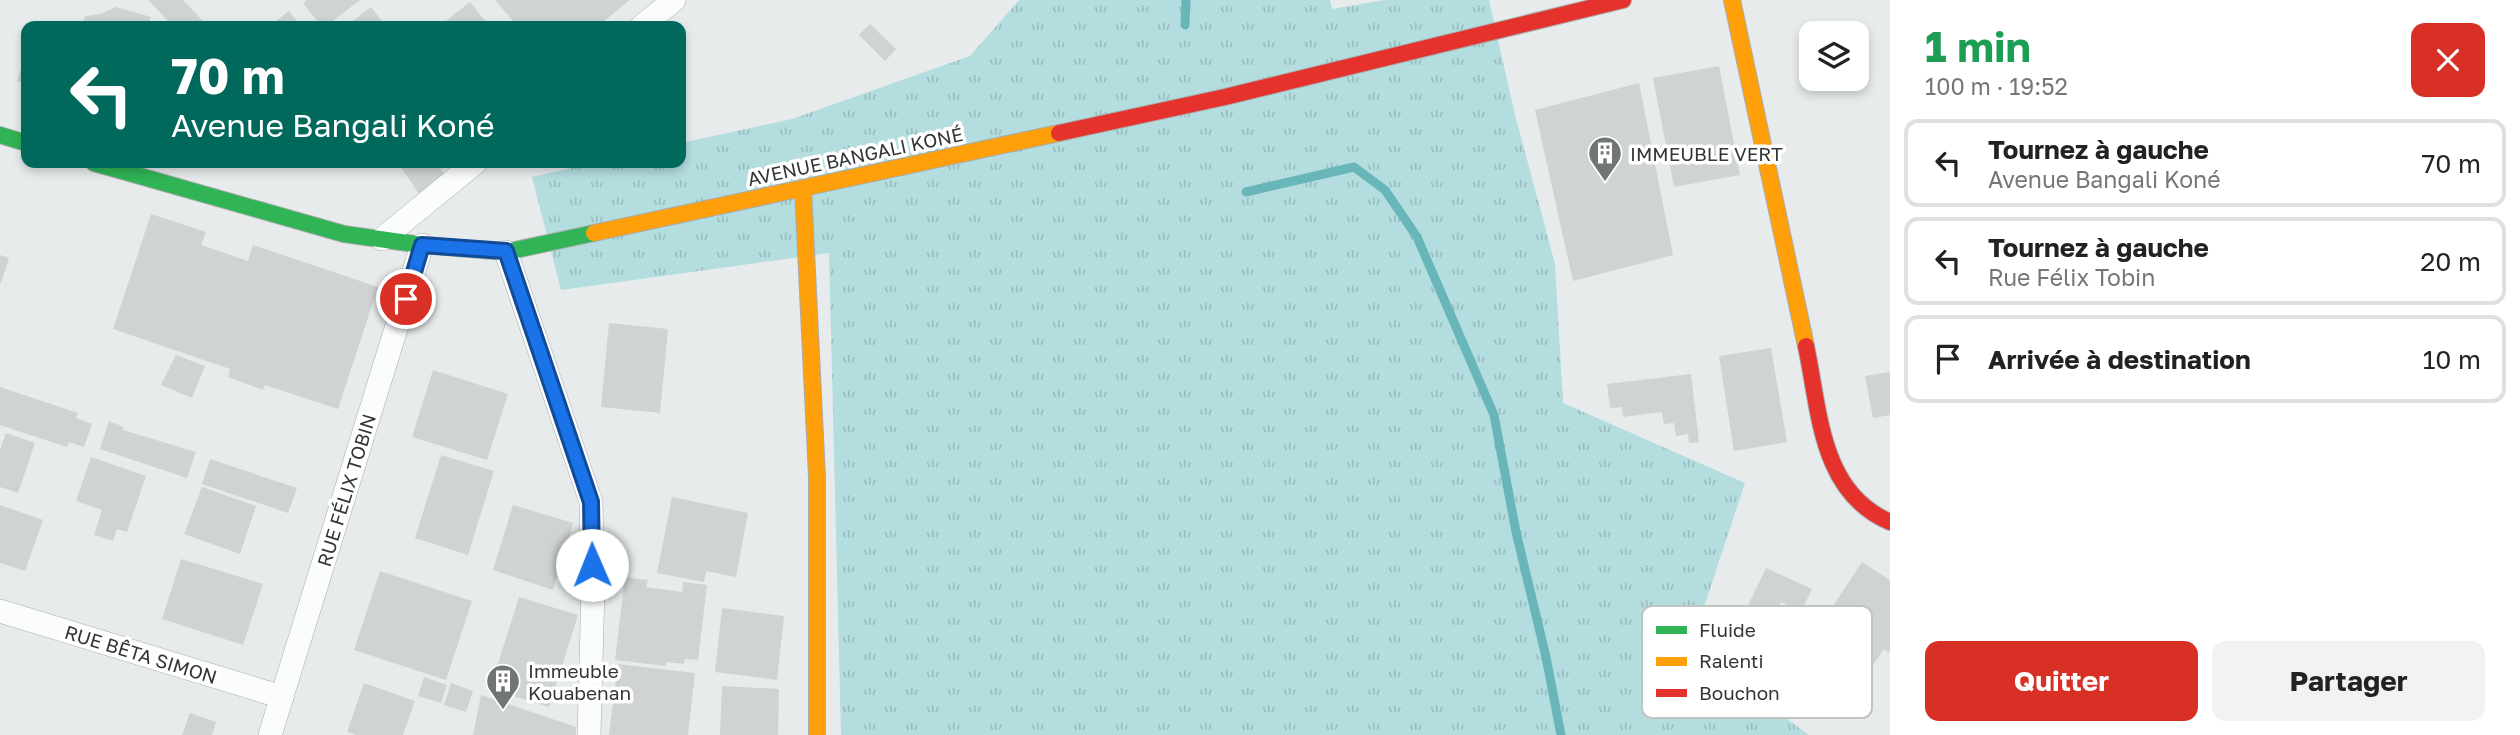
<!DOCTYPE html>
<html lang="fr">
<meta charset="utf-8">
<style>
body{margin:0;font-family:"Golos Text",sans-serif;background:#f2f2f2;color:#222;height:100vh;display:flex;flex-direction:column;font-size:26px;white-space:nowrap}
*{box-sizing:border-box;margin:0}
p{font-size:23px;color:#767676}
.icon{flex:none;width:38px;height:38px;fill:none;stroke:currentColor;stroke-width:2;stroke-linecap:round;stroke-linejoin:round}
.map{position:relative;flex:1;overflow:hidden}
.details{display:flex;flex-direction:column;background:#fff;width:630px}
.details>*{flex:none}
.hud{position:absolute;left:21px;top:21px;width:665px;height:147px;border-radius:14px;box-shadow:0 4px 10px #0003;background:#00695c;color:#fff;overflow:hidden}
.tools{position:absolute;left:1799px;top:21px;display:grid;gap:14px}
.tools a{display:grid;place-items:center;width:70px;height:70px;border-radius:14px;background:#fff;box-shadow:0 4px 10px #0003;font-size:35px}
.pin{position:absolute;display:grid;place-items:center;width:60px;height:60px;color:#fff;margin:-30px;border:4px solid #fff;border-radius:50%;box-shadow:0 2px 7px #0007}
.me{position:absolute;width:77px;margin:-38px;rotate:359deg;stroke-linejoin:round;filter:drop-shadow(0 0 5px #0008)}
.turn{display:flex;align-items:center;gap:24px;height:147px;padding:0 35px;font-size:32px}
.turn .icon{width:91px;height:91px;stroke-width:2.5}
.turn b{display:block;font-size:49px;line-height:60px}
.round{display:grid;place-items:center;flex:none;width:74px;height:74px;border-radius:14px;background:#f2f2f2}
.head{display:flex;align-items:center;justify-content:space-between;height:119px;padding:0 35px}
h1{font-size:42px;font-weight:700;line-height:52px;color:#1e9e55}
.button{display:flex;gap:14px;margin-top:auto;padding:14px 35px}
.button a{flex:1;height:80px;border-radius:14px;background:#d93025;color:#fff;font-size:28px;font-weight:700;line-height:80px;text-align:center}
.button a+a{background:#f2f2f2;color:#222}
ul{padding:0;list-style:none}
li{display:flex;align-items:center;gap:21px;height:88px;margin:0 14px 10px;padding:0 21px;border:4px solid #e0e0e0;border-radius:14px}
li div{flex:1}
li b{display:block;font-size:26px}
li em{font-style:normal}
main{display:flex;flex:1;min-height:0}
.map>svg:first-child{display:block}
</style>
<main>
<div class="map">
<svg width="1890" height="735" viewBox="0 0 1890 735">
<defs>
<pattern id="grass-tufts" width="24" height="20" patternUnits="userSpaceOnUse" patternTransform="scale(1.75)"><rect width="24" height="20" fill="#b3dddf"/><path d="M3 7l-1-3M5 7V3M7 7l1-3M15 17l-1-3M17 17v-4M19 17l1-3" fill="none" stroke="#9abec0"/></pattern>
</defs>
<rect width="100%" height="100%" fill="#e7ebeb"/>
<!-- grass -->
<path fill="url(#grass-tufts)" d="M1019,0H1330L1332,9L1385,0H1489L1515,115L1555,264L1563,403L1745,483L1690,649L1809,735H841L829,253L561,290L532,177L594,163H681V143L792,119L970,56Z"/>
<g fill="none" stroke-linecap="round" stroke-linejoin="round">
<!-- stream -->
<g stroke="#68b6ba" stroke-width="9">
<path d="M1185,25L1186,0"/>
<path d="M1246,192L1354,167L1385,190L1417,237L1494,415L1516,532L1546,657L1561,735"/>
</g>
</g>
<!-- building -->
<g fill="#d0d3d3">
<path d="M148,0H183L203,21L198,26H173Z"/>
<path d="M307,0H360L326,26H321L303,3Z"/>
<path d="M495,0H630L598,26H517Z"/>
<path d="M470,2L489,26H450L446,21Z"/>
<path d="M116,7L151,17L148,26H82L85,16L100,14Z"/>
<path d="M371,7L386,26H346Z"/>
<path d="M289,11L301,26H270Z"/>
<path d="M870,24L896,49L885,61L859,35Z"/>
<path d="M26,53V84L17,81Z"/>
<path d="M1719,66L1740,175L1674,187L1653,78Z"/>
<path d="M1639,83L1673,255L1573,281L1535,110Z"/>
<path d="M398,163H437L445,175L419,194Z"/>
<path d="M151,214L206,232L201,245L248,261L253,245L378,287L338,409L265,385L263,390L228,377L230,369L113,329Z"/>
<path d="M0,255L9,258L1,283H0Z"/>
<path d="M609,323L668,329L660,413L601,407Z"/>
<path d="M1771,348L1787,442L1734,451L1719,356Z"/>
<path d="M176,355L205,366L192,398L161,385Z"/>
<path d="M433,370L508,394L487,460L412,437Z"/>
<path d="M1890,372V415L1873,418L1865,376Z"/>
<path d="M1691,374L1699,442L1689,443L1688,434L1676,436L1674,423L1664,424L1662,412L1623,417L1622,407L1610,408L1607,384Z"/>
<path d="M0,387L78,413L76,418L92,424L84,447L69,442L67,447L0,425Z"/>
<path d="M109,421L124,427L123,430L196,452L187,478L100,449Z"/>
<path d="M6,433L35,443L18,493L0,487V450Z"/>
<path d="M441,455L494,471L468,555L415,538Z"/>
<path d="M91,457L146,476L127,532L117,529L113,541L94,535L102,510L76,501Z"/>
<path d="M210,459L297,488L288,513L202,484Z"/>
<path d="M202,487L256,506L240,554L184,534Z"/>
<path d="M672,497L748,513L736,577L706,571L704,582L657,573Z"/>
<path d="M0,505L43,520L25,571L0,563Z"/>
<path d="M513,505L573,523L553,590L493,570Z"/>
<path d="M181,559L263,584L243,645L162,619Z"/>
<path d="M1862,562L1890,580V650L1888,653L1884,649L1873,665L1818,629Z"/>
<path d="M1766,568L1812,589L1801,612L1781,602L1772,620L1792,630L1783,648L1738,626Z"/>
<path d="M380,571L472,601L446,680L354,650Z"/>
<path d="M625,577L648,580L646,587L682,592L683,582L707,585L698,660L685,659L684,664L666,662V666L615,660Z"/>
<path d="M519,597L578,615L549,707L490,689Z"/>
<path d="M722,608L784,616L777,680L715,672Z"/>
<path d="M618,664L695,673L688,735H609Z"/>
<path d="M424,677L447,685L441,703L418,696Z"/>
<path d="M364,683L415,701L403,735H356L347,732Z"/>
<path d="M451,683L473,691L466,712L444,705Z"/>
<path d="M722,686L779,689L778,735H720Z"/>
<path d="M481,695L576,727V735H473Z"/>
<path d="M190,713L216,722L212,735H182Z"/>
</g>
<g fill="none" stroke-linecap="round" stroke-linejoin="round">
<!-- street casing -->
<g stroke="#a8acac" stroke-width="24">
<g id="street">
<path d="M642,26L674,0"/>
<path d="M382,239L475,163"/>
<path d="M506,252L591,502L593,588L589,735"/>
<path d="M0,611L282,697"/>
<path d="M270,735L422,245"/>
</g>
</g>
<!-- fast casing -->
<g stroke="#a8acac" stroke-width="18">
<g id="fast">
<path d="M0,135L26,143"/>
<path d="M94,163L344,234L422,245L506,252L594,233"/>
</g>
</g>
<!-- slow casing -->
<g stroke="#a8acac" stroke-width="18">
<g id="slow">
<path d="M1732,0L1806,346"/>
<path d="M803,189L817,477V735"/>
<path d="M594,233L1059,133"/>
</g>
</g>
<!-- jam casing -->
<g stroke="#a8acac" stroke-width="18">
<g id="jam">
<path d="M1059,133L1225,97L1623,0"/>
<path d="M1806,346C1820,412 1820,492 1890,522"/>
</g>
</g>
<!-- street -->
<use href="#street" stroke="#fbfcfc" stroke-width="23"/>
<!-- fast -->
<use href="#fast" stroke="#30b455" stroke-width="16"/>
<!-- slow -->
<use href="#slow" stroke="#ff9f0a" stroke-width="16"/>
<!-- jam -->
<use href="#jam" stroke="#e5322d" stroke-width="16"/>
</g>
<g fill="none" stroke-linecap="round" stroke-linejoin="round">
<!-- route casing -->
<g stroke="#114b97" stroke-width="18">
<path id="route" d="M406,299L422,245L506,251L591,502L592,565"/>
</g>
<!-- route -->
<use href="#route" stroke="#1a73e8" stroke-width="12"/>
</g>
<!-- icons -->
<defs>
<g id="building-pin" transform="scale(1.75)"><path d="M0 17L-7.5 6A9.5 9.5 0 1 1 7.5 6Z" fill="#727575" stroke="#fff"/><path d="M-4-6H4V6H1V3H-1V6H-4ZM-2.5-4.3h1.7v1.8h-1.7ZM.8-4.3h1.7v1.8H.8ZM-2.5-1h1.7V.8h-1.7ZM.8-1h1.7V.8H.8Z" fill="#fff"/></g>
</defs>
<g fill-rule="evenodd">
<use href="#building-pin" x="1605" y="153"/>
<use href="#building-pin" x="503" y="681"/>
</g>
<g text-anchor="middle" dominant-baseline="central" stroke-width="7" stroke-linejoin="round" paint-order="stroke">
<!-- poi labels -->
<g font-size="19" fill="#333636" stroke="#fff" text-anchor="start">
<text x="1630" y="153">IMMEUBLE VERT</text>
<text x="528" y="670">Immeuble<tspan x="528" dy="22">Kouabenan</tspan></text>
</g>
<!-- street labels -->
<g font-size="19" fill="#333636" stroke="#fff">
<text transform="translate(855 156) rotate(-12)">AVENUE BANGALI KONÉ</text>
<text transform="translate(346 490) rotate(-73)">RUE FÉLIX TOBIN</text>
<text transform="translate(141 654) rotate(17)">RUE BÊTA SIMON</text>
</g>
</g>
<!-- legend -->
<rect x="1642" y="606" width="230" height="112" rx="10" fill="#fff" stroke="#c2c3c3" stroke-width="2"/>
<rect x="1656" y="626" width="31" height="8" fill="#30b455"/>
<rect x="1656" y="657" width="31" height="9" fill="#ff9f0a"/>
<rect x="1656" y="689" width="31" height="8" fill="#e5322d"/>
<g font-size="19" fill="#333636">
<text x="1699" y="637">Fluide</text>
<text x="1699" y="668">Ralenti</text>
<text x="1699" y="700">Bouchon</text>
</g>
</svg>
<div class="tools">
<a><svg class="icon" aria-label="layers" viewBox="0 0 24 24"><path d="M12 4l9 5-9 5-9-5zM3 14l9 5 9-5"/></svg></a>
</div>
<div class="pin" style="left:406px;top:299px;background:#d93025"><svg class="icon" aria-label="arrive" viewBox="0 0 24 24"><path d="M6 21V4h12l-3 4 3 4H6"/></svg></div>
<svg class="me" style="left:592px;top:565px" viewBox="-20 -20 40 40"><circle r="19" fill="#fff"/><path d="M0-13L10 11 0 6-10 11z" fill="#1a73e8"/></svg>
<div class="hud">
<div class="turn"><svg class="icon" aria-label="left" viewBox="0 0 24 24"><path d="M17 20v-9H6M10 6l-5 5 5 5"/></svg><div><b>70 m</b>Avenue Bangali Koné</div></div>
</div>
</div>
<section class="details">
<div class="head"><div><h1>1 min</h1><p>100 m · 19:52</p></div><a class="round" style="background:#d93025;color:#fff"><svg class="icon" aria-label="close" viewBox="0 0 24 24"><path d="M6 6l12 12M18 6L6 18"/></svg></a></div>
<ul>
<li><svg class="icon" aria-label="left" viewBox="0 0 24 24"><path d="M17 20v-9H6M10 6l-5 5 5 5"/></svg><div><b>Tournez à gauche</b><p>Avenue Bangali Koné</p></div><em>70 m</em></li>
<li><svg class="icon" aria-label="left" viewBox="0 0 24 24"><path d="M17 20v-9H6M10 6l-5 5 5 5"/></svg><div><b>Tournez à gauche</b><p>Rue Félix Tobin</p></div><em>20 m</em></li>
<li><svg class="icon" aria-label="arrive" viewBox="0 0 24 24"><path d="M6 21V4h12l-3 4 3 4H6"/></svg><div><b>Arrivée à destination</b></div><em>10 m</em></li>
</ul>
<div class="button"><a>Quitter</a><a>Partager</a></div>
</section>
</main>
